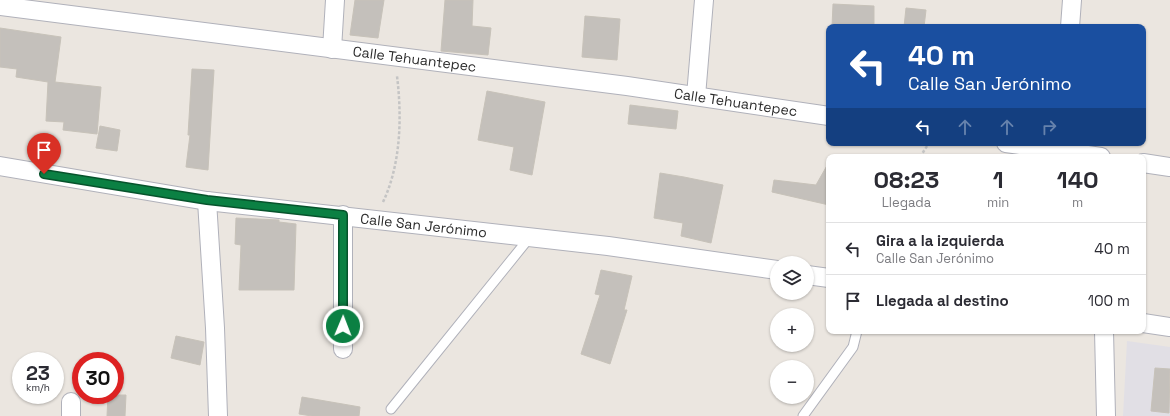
<!DOCTYPE html>
<html lang="es">
<meta charset="utf-8">
<style>
body{margin:0;font-family:"Space Grotesk",sans-serif;background:#f2f2f3;color:#2b2b33;height:100vh;display:flex;flex-direction:column;font-size:15px;white-space:nowrap}
*{box-sizing:border-box;margin:0}
p{font-size:13px;color:#7c7c81}
.icon{flex:none;width:22px;height:22px;fill:none;stroke:currentColor;stroke-width:2;stroke-linecap:round;stroke-linejoin:round}
.map{position:relative;flex:1;overflow:hidden}
.sheet{position:absolute;left:826px;top:154px;width:320px;height:180px;display:flex;flex-direction:column;background:#fff;border-radius:8px;box-shadow:0 1px 3px #0004}
.sheet>*{flex:none}
.banner{position:absolute;left:826px;top:24px;width:320px;height:122px;border-radius:8px;box-shadow:0 1px 3px #0004;background:#1a4fa0;color:#fff;overflow:hidden}
.tools{position:absolute;left:770px;top:256px;display:grid;gap:8px}
.tools a{display:grid;place-items:center;width:44px;height:44px;border-radius:50%;background:#fff;box-shadow:0 1px 3px #0004;font-size:20px}
.speed{position:absolute;left:12px;top:352px;display:flex;gap:8px;font-size:20px;font-weight:700;text-align:center}
.speed>*{display:grid;place-content:center;width:52px;height:52px;border-radius:50%;background:#fff;box-shadow:0 1px 3px #0004;line-height:1}
.speed small{font-size:10px;font-weight:400}
.speed .limit{border:6px solid #d22;background:#fff;color:#111}
.pin{position:absolute;display:grid;place-items:center;width:34px;height:34px;color:#fff;margin:-41px -17px;border-radius:50% 50% 50% 0;rotate:-45deg;box-shadow:0 0 4px #0007}
.pin .icon{rotate:45deg}
.me{position:absolute;width:44px;margin:-22px;rotate:1deg;stroke-linejoin:round;filter:drop-shadow(0 0 3px #0008)}
.turn{display:flex;align-items:center;gap:14px;height:84px;padding:0 16px;font-size:18px}
.turn .icon{width:52px;height:52px;stroke-width:2.5}
.turn b{display:block;font-size:28px;line-height:34px}
.lanes{display:flex;align-items:center;height:38px;padding:0 16px;background:#0003;justify-content:center;gap:20px;direction:ltr}
.lanes .off{opacity:.35}
.eta{display:flex;justify-content:space-evenly;align-items:center;height:68px;text-align:center}
.eta b{font-size:24px;font-weight:600;line-height:28px}
ul{padding:0;list-style:none}
li{display:flex;align-items:center;gap:12px;height:52px;padding:0 16px;border-top:1px solid #e1e1e2}
li div{flex:1}
li b{display:block;font-size:15px}
li em{font-style:normal}
.map>svg:first-child{display:block}
</style>
<div class="map">
<svg width="1170" height="416" viewBox="0 0 1170 416">
<rect width="100%" height="100%" fill="#ebe6e0"/>
<!-- industrial -->
<path fill="#e1dfe5" d="M1127,341L1170,347V416H1123Z"/>
<!-- building -->
<g fill="#c4c0bb" stroke="#c7c2b9">
<path d="M355,0H384L378,38L350,35Z"/>
<path d="M445,0H473L472,26L491,28L488,55L441,51Z"/>
<path d="M833,4L874,6V27H832Z"/>
<path d="M906,8L926,10L924,27H904Z"/>
<path d="M585,16L620,19L617,60L582,57Z"/>
<path d="M0,28L61,37L55,82L101,87L97,134L63,130L64,122L46,121L48,82L16,77L17,69L0,67Z"/>
<path d="M192,69L214,70L208,170L186,167L190,135H188Z"/>
<path d="M487,91L545,102L532,175L510,170L514,147L478,140Z"/>
<path d="M630,105L678,111L676,129L628,124Z"/>
<path d="M100,126L120,130L117,151L96,148Z"/>
<path d="M829,162V205L772,192L774,180L816,185Z"/>
<path d="M660,173L684,177L723,185L711,243L681,236L683,223L654,218Z"/>
<path d="M236,218L279,220V222L296,224L294,290H239L241,245L235,244Z"/>
<path d="M601,270L632,276L624,310H627L610,364L581,354L600,295L595,294Z"/>
<path d="M176,336L204,342L200,365L171,358Z"/>
<path d="M1155,368L1170,369L1169,413L1151,411Z"/>
<path d="M108,395H126L125,416H107Z"/>
<path d="M302,397L360,407L359,416H312L299,414Z"/>
</g>
<g fill="none" stroke-linecap="round" stroke-linejoin="round">
<!-- lane casing -->
<g stroke="#b0b1ba" stroke-width="11">
<g id="lane">
<path d="M391,409L530,237"/>
<path d="M803,416L853,347L857,331"/>
</g>
</g>
<!-- street casing -->
<g stroke="#b0b1ba" stroke-width="20">
<g id="street">
<path id="s1" d="M0,6L627,86L829,116"/>
<path d="M1070,27L1072,0"/>
<path d="M332,49L335,0"/>
<path d="M696,96L704,0"/>
<path d="M1006,143L1101,157"/>
<path d="M1143,163L1170,167"/>
<path id="s2" d="M0,166L207,201L608,246L777,270"/>
<path d="M207,201L215,328L218,416"/>
<path d="M807,275L829,278"/>
<path d="M1143,323L1170,327"/>
<path d="M1104,331L1106,416"/>
<path d="M343,349V215"/>
<path d="M71,416V402"/>
</g>
</g>
<!-- path -->
<g stroke="#c4c4c4" stroke-width="2.5" stroke-dasharray="3 2" stroke-linecap="butt">
<path d="M920,157L929,143"/>
<path d="M383,202C401,164 402,117 397,76"/>
</g>
<!-- lane -->
<use href="#lane" stroke="#fff" stroke-width="9"/>
<!-- street -->
<use href="#street" stroke="#fff" stroke-width="18"/>
</g>
<g fill="none" stroke-linecap="round" stroke-linejoin="round">
<!-- route casing -->
<g stroke="#07532c" stroke-width="10">
<path id="route" d="M44,174L207,200L343,215V326"/>
</g>
<!-- route -->
<use href="#route" stroke="#0b8043" stroke-width="7"/>
</g>
<g text-anchor="middle" dominant-baseline="central" stroke-width="3" stroke-linejoin="round" paint-order="stroke">
<!-- street labels -->
<g font-size="14" fill="#2b2b2b" stroke="#fff">
<text stroke="none"><textPath href="#s1" startOffset="418">Calle Tehuantepec</textPath></text>
<text stroke="none"><textPath href="#s1" startOffset="742">Calle Tehuantepec</textPath></text>
<text stroke="none"><textPath href="#s2" startOffset="428">Calle San Jerónimo</textPath></text>
</g>
</g>
</svg>
<div class="tools">
<a><svg class="icon" aria-label="layers" viewBox="0 0 24 24"><path d="M12 4l9 5-9 5-9-5zM3 14l9 5 9-5"/></svg></a>
<a>+</a>
<a>−</a>
</div>
<div class="speed"><div>23<small>km/h</small></div><div class="limit">30</div></div>
<div class="pin" style="left:44px;top:174px;background:#d93025"><svg class="icon" aria-label="arrive" viewBox="0 0 24 24"><path d="M6 21V4h12l-3 4 3 4H6"/></svg></div>
<svg class="me" style="left:343px;top:326px" viewBox="-20 -20 40 40"><circle r="17" fill="#0b8043" stroke="#fff" stroke-width="3"/><path d="M0-11L8 9 0 5-8 9z" fill="#fff"/></svg>
<div class="banner">
<div class="turn"><svg class="icon" aria-label="left" viewBox="0 0 24 24"><path d="M17 20v-9H6M10 6l-5 5 5 5"/></svg><div><b>40 m</b>Calle San Jerónimo</div></div>
<div class="lanes"><svg class="icon" aria-label="left" viewBox="0 0 24 24"><path d="M17 20v-9H6M10 6l-5 5 5 5"/></svg><svg class="icon off" aria-label="ahead" viewBox="0 0 24 24"><path d="M12 20V5M6 11l6-6 6 6"/></svg><svg class="icon off" aria-label="ahead" viewBox="0 0 24 24"><path d="M12 20V5M6 11l6-6 6 6"/></svg><svg class="icon off" aria-label="right" viewBox="0 0 24 24"><path d="M7 20v-9h11M14 6l5 5-5 5"/></svg></div>
</div>
<section class="sheet">
<div class="eta">
<div><b>08:23</b><p>Llegada</p></div>
<div><b>1</b><p>min</p></div>
<div><b>140</b><p>m</p></div>
</div>
<ul>
<li><svg class="icon" aria-label="left" viewBox="0 0 24 24"><path d="M17 20v-9H6M10 6l-5 5 5 5"/></svg><div><b>Gira a la izquierda</b><p>Calle San Jerónimo</p></div><em>40 m</em></li>
<li><svg class="icon" aria-label="arrive" viewBox="0 0 24 24"><path d="M6 21V4h12l-3 4 3 4H6"/></svg><div><b>Llegada al destino</b></div><em>100 m</em></li>
</ul>
</section>
</div>
